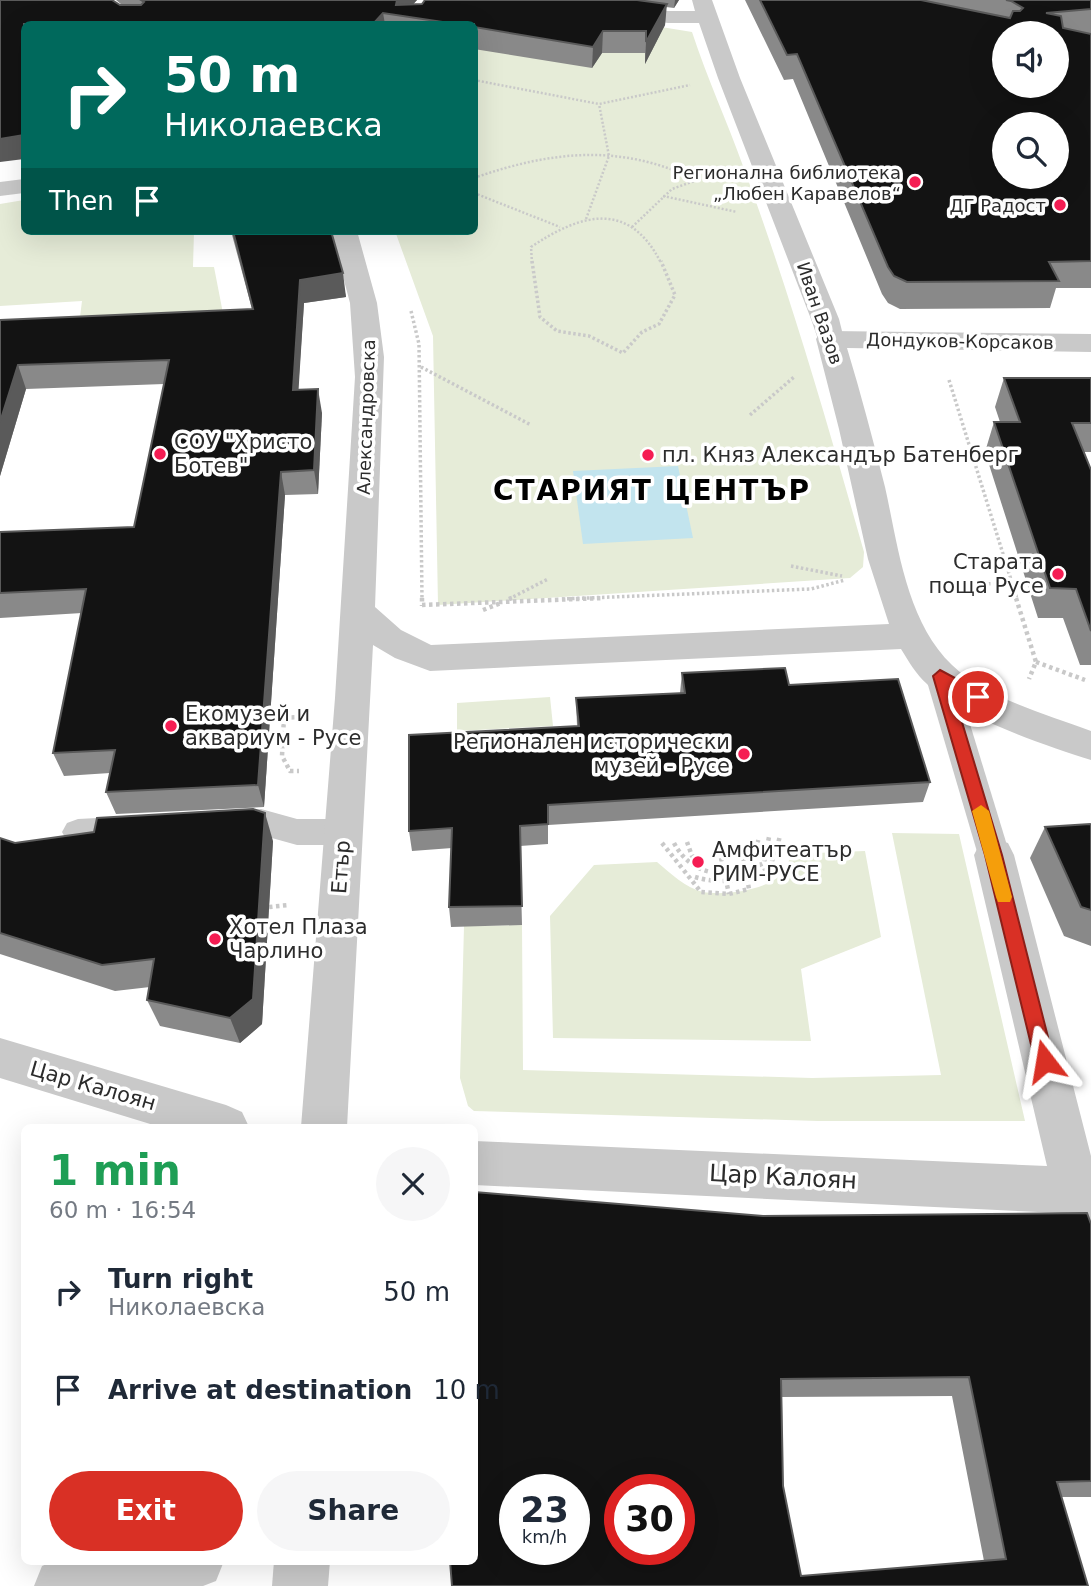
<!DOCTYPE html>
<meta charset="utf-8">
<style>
body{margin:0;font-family:"DejaVu Sans",sans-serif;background:#f6f6f7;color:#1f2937;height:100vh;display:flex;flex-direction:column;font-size:26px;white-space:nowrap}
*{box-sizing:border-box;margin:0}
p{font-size:23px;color:#747a83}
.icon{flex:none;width:38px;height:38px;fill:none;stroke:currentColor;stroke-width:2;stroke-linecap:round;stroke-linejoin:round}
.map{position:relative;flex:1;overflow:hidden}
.sheet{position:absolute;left:21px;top:1124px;width:457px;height:441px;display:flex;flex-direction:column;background:#fff;border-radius:10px;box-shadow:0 7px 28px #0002}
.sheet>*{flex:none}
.top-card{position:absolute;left:21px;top:21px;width:457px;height:214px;border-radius:10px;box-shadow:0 7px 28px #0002;background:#00695c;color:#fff;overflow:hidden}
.tools{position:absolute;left:992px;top:21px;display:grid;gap:14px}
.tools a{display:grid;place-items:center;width:77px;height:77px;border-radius:50%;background:#fff;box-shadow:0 7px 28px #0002;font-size:35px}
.speed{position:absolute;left:499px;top:1474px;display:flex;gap:14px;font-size:35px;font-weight:700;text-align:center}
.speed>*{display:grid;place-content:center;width:91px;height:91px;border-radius:50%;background:#fff;box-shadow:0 7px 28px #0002;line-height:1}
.speed small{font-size:18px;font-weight:400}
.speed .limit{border:10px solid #d22;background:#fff;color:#111}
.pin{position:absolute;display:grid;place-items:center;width:60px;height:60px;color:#fff;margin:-30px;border:4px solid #fff;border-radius:50%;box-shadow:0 2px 7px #0007}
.me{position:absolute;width:77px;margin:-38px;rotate:346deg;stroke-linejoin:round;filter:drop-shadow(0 0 5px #0008)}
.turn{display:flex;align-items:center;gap:24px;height:147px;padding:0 28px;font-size:32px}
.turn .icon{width:91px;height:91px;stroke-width:2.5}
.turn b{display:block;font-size:49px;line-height:60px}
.then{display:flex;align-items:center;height:66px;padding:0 28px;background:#0003;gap:14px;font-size:26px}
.round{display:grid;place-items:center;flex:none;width:74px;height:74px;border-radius:37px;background:#f6f6f7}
.overview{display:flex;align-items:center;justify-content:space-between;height:119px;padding:0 28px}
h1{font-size:42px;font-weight:700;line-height:52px;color:#1e9e55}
.button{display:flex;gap:14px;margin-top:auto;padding:14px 28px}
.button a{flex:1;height:80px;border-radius:42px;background:#d93025;color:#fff;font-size:28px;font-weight:700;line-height:80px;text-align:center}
.button a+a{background:#f6f6f7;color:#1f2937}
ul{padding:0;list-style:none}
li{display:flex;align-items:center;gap:21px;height:98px;padding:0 28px}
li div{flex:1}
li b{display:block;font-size:26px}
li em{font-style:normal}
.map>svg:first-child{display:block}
</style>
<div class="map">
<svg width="1091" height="1586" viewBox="0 0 1091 1586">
<rect width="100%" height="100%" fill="#fff"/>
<!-- green -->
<g fill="#e6ecd8">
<path d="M496,0L692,32C707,78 727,121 743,166C790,293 827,422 864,552L863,567L850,578L438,605L433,336L395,231H474V24Z"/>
<path d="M24,200V231H194L193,267H214L227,334L77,341L82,301L0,306V204Z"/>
<path d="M550,697L553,726L457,731V703Z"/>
<path d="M892,833L959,834L1025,1121H818L474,1111L468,1106L460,1078L464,926L522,925L523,1070L812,1078L941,1075Z"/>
<path d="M865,851L881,937L801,969L811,1041L553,1038L550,916L594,865L657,862C670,873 686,888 703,892C725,896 772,890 785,870C788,866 789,859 791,854Z"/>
</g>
<!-- water -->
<path fill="#c2e4ee" d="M678,466L693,538L583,544L573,471Z"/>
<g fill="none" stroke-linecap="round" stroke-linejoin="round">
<!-- path-far2 -->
<g stroke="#c9c9c9" stroke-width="2.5" stroke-dasharray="2 2" stroke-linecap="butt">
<path d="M474,80L599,104L690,85"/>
<path d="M474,178C551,151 621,143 696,180"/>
<path d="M474,193L560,227"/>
<path d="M663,196L737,212"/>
<path d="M586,219L609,156L599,104"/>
<path d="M632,227L672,189L725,170"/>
<path d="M532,263L531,247C580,214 629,199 661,263"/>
</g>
<!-- path-far1 -->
<g stroke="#c9c9c9" stroke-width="3.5" stroke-dasharray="2.5 2.5" stroke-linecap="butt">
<path d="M532,261L540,317L557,331L589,336L623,353L642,332L659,324L675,295L661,261"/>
<path d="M411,311L419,344L422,599"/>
<path d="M421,367L531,425"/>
<path d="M949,380L1017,599"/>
<path d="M750,415L794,377"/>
<path d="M791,566L842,576"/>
<path d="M938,583L1012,584"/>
<path d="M509,599L548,579"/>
<path d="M562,599L811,589L845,580"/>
</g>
<!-- path -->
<g stroke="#c9c9c9" stroke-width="4.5" stroke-dasharray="3.5 3.5" stroke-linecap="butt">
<path d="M422,598V606"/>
<path d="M1016,598L1036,662L1029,679"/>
<path d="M509,599L512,598"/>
<path d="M422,605L604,598"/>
<path d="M483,610L501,603"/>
<path d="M1036,662L1085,680"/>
<path d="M284,717L282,756L290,771H299"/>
<path d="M270,718L304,717"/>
<path d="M687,842L692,856L699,859"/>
<path d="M662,843L701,892L729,894L749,889L743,857"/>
<path d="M674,843C693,879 730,879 764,863L769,837"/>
<path d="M754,857L759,837"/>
<path d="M721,858L729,894"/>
<path d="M695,877C721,885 744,880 768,869"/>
<path d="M770,882C767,866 777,852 780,835"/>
<path d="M269,907L289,905"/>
</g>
<!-- service -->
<g fill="#c9c9c9" fill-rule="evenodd">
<path d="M940,664L950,667L955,675L1010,855L1006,864L994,868L982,864L978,855L925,675L930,667Z"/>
<path d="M261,809L297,819H343L354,823L359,832L354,841L343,845H297L261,835L227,837L216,833L211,824L216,815L227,811Z"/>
<path d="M136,816L147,820L152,829L147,838C125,846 89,849 67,841L62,832L67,823L78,819Z"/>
</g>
<!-- minor -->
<g fill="#c9c9c9" fill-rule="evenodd">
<path d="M533,0H589L668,11H695L692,0H712L740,78L839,319L844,339L840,345L830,347L820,345L811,319L718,78L699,23H668L543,6L536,4Z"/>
<path d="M24,179V193L0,196V182Z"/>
<path d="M994,839L1008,843L1014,855L1091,1156V1258L1074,1251L1060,1213L474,1185V1141L1047,1166L974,855L980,843Z"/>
<path d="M0,1038L226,1105L242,1112L249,1127H160L0,1078Z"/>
<path d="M54,1561H224L216,1581L203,1586H34L42,1566Z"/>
</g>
<!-- tertiary -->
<g fill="#c9c9c9" fill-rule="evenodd">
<path d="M331,231H357L377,303L384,357L375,607L401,630L431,645L889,624L868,559L839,429L816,339L820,333L830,331L1091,334V352L847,348C861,394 873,440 885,487C898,545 906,621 952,665C988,699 1046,714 1091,731V760C1044,745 963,718 927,684C916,674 909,662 901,649L430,671L395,658L373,645L347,1127H301L335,698L355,377L350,303Z"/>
<path d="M274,1561H330L328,1586H272Z"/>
</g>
</g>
<!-- wall -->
<g fill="#898989" fill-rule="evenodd">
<path d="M116,0H417L413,4H422L425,0H679L674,8L666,7L665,25L645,64V53H602L592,68L474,49V24H24L122,5Z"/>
<path d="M745,0H1091V33H1088L1091,34V288H1056L1050,308L900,309L888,303L882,294L793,79L784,80Z"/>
<path d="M231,231H331L346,297L304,303L298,390L322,413L318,494L285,495L264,807L116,814L106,792L110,773L64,776L53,753L82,613L0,618V532L134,527L164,384L26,389L0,476V320L252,309Z"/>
<path d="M1004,378H1091V452H1084L1091,470V665H1080L1063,618H1038L985,452L994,422H1000L995,407Z"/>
<path d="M682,673L789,685L930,782L923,802L548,825V844L520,846L522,925L451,927L449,907L452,848L412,851L409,831L577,726L576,698L680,693Z"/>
<path d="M1091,825V946L1064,936L1030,858L1045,827Z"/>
<path d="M0,838L15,843L273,841L262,1024L240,1043L160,1026L147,1000L150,987L115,991L0,954Z"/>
<path d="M763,1216L1091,1224V1497H1061L1088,1586H452ZM952,1396L984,1561L801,1576L783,1486L782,1397Z"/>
</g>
<!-- shaded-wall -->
<g fill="#5a5a5a">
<path d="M397,0H417L403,16L397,15L396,1Z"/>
<path d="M675,0H679L674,8Z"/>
<path d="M667,4L665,25L645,64L646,42Z"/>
<path d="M383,13L385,24H373Z"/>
<path d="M603,31L602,53L592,68L593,47Z"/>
<path d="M24,135V159L0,162V139Z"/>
<path d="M343,273L346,297L304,303L297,414L293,390L300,280Z"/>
<path d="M18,365L26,389L0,476V422Z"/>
<path d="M318,389L322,413L318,494L314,470Z"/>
<path d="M281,472L285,495L264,807L258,785Z"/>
<path d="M265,813L273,841L262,1024L240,1043L230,1018Z"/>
</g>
<!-- building -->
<g fill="#131313" stroke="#5a5a5a" stroke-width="2" fill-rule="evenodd">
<path d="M0,0H112L120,5H141L144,2L141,0H397L396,5L422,4L425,0H637L667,4L646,42V31H603L593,47L474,27V24H456L383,13L373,24H24V135L0,139Z"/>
<path d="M760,0H921L1010,18L1013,11H1020L1023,8L1011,1L1006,0H1091V9L1046,13L1061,16L1063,28L1091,34V261L1049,262L1059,281L907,282L894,276L888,267L797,54L787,55ZM1004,33H1057V86H1004ZM1004,124H1057V177H1004Z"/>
<path d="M233,231H331L343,273L300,280L293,390L318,389L314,470L281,472L258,785L106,792L115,750L53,753L86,589L0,593V532L134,527L169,360L18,365L0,422V320L253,309Z"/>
<path d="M1004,378H1091V423H1072L1091,470V631L1076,589L1050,588L994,422H1020Z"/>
<path d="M785,668L789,685L898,679L930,782L548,805V824L520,826L522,906L449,907L452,828L409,831V735L579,726L576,698L685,693L682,673Z"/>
<path d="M253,809L265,813L253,999L230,1018L147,1000L154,959L102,965L0,933V838L15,843L94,832L97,818Z"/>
<path d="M1090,824L1091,825V910L1081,907L1045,827Z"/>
<path d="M474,1192L763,1216L1087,1213L1091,1224V1481L1057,1482L1088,1586H452L450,1561H474ZM969,1377L1006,1559L801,1576L783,1486L781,1379ZM514,1489H574V1549H514ZM620,1489H679V1549H620Z"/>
</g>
<!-- route -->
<path fill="#d93025" stroke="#8d1f18" stroke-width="2" d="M940,670L983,693L985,697L978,703L952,689L1002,855L1054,1061L1051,1067L1045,1069L1038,1067L1035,1061L985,855L933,676Z"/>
<!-- slow -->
<path fill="#f59e0b" d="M981,805L989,811L1012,897L1010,902H998L996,897L972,811Z"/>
<!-- markers -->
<g fill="#f51d53" stroke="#fff" stroke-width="2.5">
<circle cx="915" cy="182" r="7"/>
<circle cx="1060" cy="205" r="7"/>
<circle cx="160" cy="454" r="7"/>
<circle cx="648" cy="455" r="7"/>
<circle cx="1058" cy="574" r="7"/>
<circle cx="171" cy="726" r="7"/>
<circle cx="744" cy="754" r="7"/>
<circle cx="698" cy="862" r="7"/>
<circle cx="215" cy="939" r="7"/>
</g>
<g text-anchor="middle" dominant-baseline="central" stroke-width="7" stroke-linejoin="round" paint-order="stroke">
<!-- far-poi labels -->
<g font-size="18" fill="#2c2c2c" stroke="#fff" text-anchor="end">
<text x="901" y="172">Регионална библиотека<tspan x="901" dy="21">„Любен Каравелов“</tspan></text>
<text x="1046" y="205">ДГ Радост</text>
</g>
<!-- far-street labels -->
<g font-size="18" fill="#2c2c2c" stroke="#fff">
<text transform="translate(820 313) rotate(71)">Иван Вазов</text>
<text transform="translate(960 341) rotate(1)">Дондуков-Корсаков</text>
<text transform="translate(366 417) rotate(-88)">Александровска</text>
</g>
<!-- poi labels -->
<g font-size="21" fill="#2c2c2c" stroke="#fff" text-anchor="start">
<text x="174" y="442">СОУ "Христо<tspan x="174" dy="24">Ботев"</tspan></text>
<text x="662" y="455">пл. Княз Александър Батенберг</text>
<text x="1044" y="562" text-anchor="end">Старата<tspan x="1044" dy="24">поща Русе</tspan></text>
<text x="185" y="714">Екомузей и<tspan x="185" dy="24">аквариум - Русе</tspan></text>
<text x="730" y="742" text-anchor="end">Регионален исторически<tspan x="730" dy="24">музей - Русе</tspan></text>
<text x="712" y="850">Амфитеатър<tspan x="712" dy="24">РИМ-РУСЕ</tspan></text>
<text x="229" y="927">Хотел Плаза<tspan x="229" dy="24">Чарлино</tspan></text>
</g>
<!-- street labels -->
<g font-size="21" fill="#2c2c2c" stroke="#fff">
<text transform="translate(341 867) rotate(-86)">Етър</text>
<text transform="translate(93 1086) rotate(16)">Цар Калоян</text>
</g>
<!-- near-street labels -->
<g font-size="24" fill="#2c2c2c" stroke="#fff">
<text transform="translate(783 1177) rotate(3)">Цар Калоян</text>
</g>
<!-- district labels -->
<g font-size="28" font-weight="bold" letter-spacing="2" fill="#000" stroke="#fff">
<text x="652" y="490">СТАРИЯТ ЦЕНТЪР</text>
</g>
</g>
</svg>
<div class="tools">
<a><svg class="icon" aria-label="sound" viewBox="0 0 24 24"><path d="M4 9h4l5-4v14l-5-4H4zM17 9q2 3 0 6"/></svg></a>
<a><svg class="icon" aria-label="search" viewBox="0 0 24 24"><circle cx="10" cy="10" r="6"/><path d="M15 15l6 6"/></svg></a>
</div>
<div class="speed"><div>23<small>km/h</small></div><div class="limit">30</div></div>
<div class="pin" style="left:978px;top:697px;background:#d93025"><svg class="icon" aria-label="arrive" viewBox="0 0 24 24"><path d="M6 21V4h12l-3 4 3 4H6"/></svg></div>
<svg class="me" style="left:1045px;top:1061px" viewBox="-20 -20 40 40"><path d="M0-17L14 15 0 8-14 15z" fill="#d93025" stroke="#fff" stroke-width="4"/></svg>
<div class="top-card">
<div class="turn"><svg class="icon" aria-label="right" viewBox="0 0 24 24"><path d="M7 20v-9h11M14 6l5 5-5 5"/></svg><div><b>50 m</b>Николаевска</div></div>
<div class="then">Then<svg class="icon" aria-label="arrive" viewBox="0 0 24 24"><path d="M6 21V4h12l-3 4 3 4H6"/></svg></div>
</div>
<section class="sheet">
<div class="overview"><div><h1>1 min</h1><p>60 m · 16:54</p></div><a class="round"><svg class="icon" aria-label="close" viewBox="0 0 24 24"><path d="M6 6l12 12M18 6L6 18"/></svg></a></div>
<ul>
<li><svg class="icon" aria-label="right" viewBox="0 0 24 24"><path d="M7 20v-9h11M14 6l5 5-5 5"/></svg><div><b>Turn right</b><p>Николаевска</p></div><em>50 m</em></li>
<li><svg class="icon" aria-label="arrive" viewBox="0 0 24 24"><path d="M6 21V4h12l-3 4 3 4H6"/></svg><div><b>Arrive at destination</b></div><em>10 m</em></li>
</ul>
<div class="button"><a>Exit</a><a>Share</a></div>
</section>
</div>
